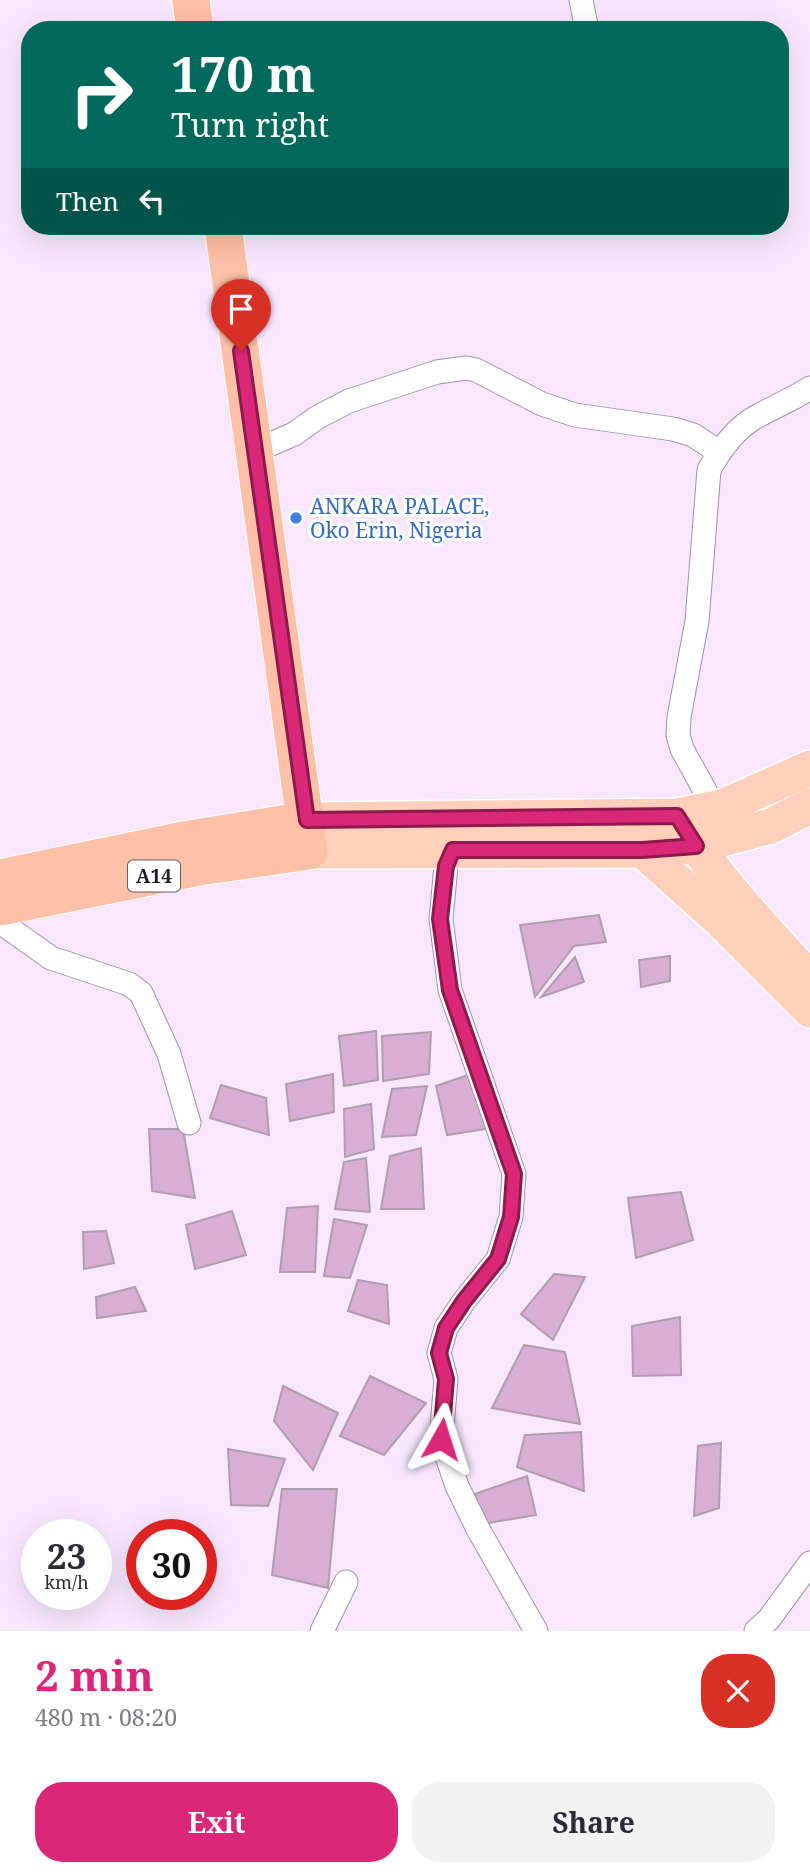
<!DOCTYPE html>
<meta charset="utf-8">
<style>
body{margin:0;font-family:"Noto Serif",serif;background:#f2f2f3;color:#2b2b33;height:100vh;display:flex;flex-direction:column;font-size:26px;white-space:nowrap}
*{box-sizing:border-box;margin:0}
p{font-size:23px;color:#7c7c81}
.icon{flex:none;width:38px;height:38px;fill:none;stroke:currentColor;stroke-width:2;stroke-linecap:round;stroke-linejoin:round}
.map{position:relative;height:1631px;overflow:hidden}
.details{display:flex;flex-direction:column;background:#fff;flex:1}
.details>*{flex:none}
.hud{position:absolute;left:21px;top:21px;width:768px;height:214px;border-radius:28px;box-shadow:0 7px 28px #0002;background:#00695c;color:#fff;overflow:hidden}
.speed{position:absolute;left:21px;top:1519px;display:flex;gap:14px;font-size:35px;font-weight:700;text-align:center}
.speed>*{display:grid;place-content:center;width:91px;height:91px;border-radius:50%;background:#fff;box-shadow:0 7px 28px #0002;line-height:1}
.speed small{font-size:18px;font-weight:400}
.speed .limit{border:10px solid #d22;background:#fff;color:#111}
.pin{position:absolute;display:grid;place-items:center;width:60px;height:60px;color:#fff;margin:-72px -30px;border-radius:50% 50% 50% 0;rotate:-45deg;box-shadow:0 0 7px #0007}
.pin .icon{rotate:45deg}
.me{position:absolute;width:77px;margin:-38px;rotate:6deg;stroke-linejoin:round;filter:drop-shadow(0 0 5px #0008)}
.turn{display:flex;align-items:center;gap:24px;height:147px;padding:0 35px;font-size:32px}
.turn .icon{width:91px;height:91px;stroke-width:2.5}
.turn b{display:block;font-size:49px;line-height:60px}
.then{display:flex;align-items:center;height:66px;padding:0 35px;background:#0003;gap:14px;font-size:26px}
.round{display:grid;place-items:center;flex:none;width:74px;height:74px;border-radius:28px;background:#f2f2f3}
.headline{display:flex;align-items:center;justify-content:space-between;height:119px;padding:0 35px}
h1{font-size:42px;font-weight:700;line-height:52px;color:#db2777}
.cta{display:flex;gap:14px;margin-top:auto;padding:14px 35px}
.cta a{flex:1;height:80px;border-radius:28px;background:#db2777;color:#fff;font-size:28px;font-weight:700;line-height:80px;text-align:center}
.cta a+a{background:#f2f2f3;color:#2b2b33}
.map>svg:first-child{display:block}
</style>
<div class="map">
<svg width="810" height="1631" viewBox="0 0 810 1631">
<rect width="100%" height="100%" fill="#f8e7fe"/>
<!-- building -->
<g fill="#d9aed5" stroke="#b19daf" stroke-width="2">
<path d="M599,915L606,942L574,946L535,997L520,925Z"/>
<path d="M670,956V981L641,987L639,960Z"/>
<path d="M575,957L584,982L541,997Z"/>
<path d="M376,1031L378,1080L344,1086L339,1036Z"/>
<path d="M431,1032L429,1074L383,1081L382,1036Z"/>
<path d="M474,1073L492,1128L447,1135L436,1086Z"/>
<path d="M333,1074L334,1112L290,1121L286,1084Z"/>
<path d="M221,1085L266,1098L269,1135L210,1118Z"/>
<path d="M427,1086L416,1135L382,1137L392,1089Z"/>
<path d="M371,1104L374,1149L345,1157L344,1109Z"/>
<path d="M149,1129H183L195,1198L152,1191Z"/>
<path d="M421,1148L424,1209H381L390,1156Z"/>
<path d="M366,1158L370,1212L335,1209L344,1162Z"/>
<path d="M681,1192L693,1240L636,1258L628,1198Z"/>
<path d="M318,1206L315,1272H280L287,1208Z"/>
<path d="M232,1211L246,1255L195,1269L186,1225Z"/>
<path d="M334,1219L367,1225L350,1278L324,1276Z"/>
<path d="M106,1231L114,1263L84,1269L83,1232Z"/>
<path d="M554,1274L585,1277L553,1340L521,1314Z"/>
<path d="M358,1280L387,1285L389,1324L348,1311Z"/>
<path d="M135,1287L146,1311L97,1318L96,1297Z"/>
<path d="M680,1317L681,1375L633,1376L632,1326Z"/>
<path d="M524,1345L565,1352L580,1424L492,1408Z"/>
<path d="M370,1376L426,1403L384,1455L340,1436Z"/>
<path d="M283,1386L338,1413L313,1470L274,1421Z"/>
<path d="M581,1432L584,1491L517,1467L525,1435Z"/>
<path d="M721,1443L719,1508L694,1516L698,1446Z"/>
<path d="M228,1449L285,1459L268,1506L231,1505Z"/>
<path d="M527,1476L536,1515L482,1524L475,1494Z"/>
<path d="M282,1489H337L328,1588L272,1575Z"/>
</g>
<g fill="none" stroke-linecap="round" stroke-linejoin="round">
<!-- minor casing -->
<g stroke="#a091a6" stroke-width="25">
<g id="minor">
<path d="M581,0L587,30"/>
<path d="M255,451L294,434L318,417L349,401L437,372L466,368L476,370L542,404L575,415L673,429L693,435L719,452"/>
<path d="M715,809L682,749L678,735L679,717L697,621L709,470C720,450 736,428 756,417C774,407 793,399 810,388"/>
<path d="M453,850L446,866L441,919L450,990L514,1174L511,1217L498,1259L464,1301L446,1328L439,1353L446,1379L441,1439L457,1486L478,1529L536,1631"/>
<path d="M0,922L51,958L129,984L141,993L169,1054L189,1123"/>
<path d="M322,1631L346,1582"/>
<path d="M756,1631L769,1619L810,1563"/>
</g>
</g>
<!-- primary casing -->
<g stroke="#fff" stroke-width="38">
<g id="primary">
<path d="M307,820L677,816L722,807L810,768"/>
<path d="M685,829C718,881 764,928 805,974"/>
<path d="M635,839L642,850L719,919L810,1010"/>
<path d="M309,851L642,850L696,846L771,826L810,806"/>
</g>
</g>
<!-- trunk casing -->
<g stroke="#fff" stroke-width="39">
<g id="trunk">
<path d="M191,0L195,30"/>
<path d="M0,878L183,840L307,820"/>
<path d="M0,907L199,867L309,851L223,226"/>
</g>
</g>
<!-- minor -->
<use href="#minor" stroke="#fff" stroke-width="23"/>
<!-- primary -->
<use href="#primary" stroke="#fed0bc" stroke-width="35"/>
<!-- trunk -->
<use href="#trunk" stroke="#fec0a6" stroke-width="37"/>
</g>
<g fill="none" stroke-linecap="round" stroke-linejoin="round">
<!-- route casing -->
<g stroke="#8e194d" stroke-width="18">
<path id="route" d="M241,351L307,820L677,816L696,846L642,850H453L446,866L440,919L450,990L514,1174L511,1217L498,1259L464,1301L446,1328L439,1353L446,1379L441,1439"/>
</g>
<!-- route -->
<use href="#route" stroke="#db2777" stroke-width="12"/>
</g>
<!-- markers -->
<circle fill="#3f7fe0" stroke="#fff" stroke-width="2.5" cx="296" cy="518" r="7"/>
<g text-anchor="middle" dominant-baseline="central" stroke-width="6" stroke-linejoin="round" paint-order="stroke">
<!-- shield labels -->
<rect fill="#fff" stroke="#635f65" stroke-width="2" x="128" y="860.5" width="52" height="31" rx="5"/>
<g font-size="19" font-weight="bold" fill="#201b23">
<text x="154" y="876">A14</text>
</g>
<!-- shop labels -->
<g font-size="21" fill="#366cbe" stroke="#fff" text-anchor="start">
<text x="310" y="506">ANKARA PALACE,<tspan x="310" dy="24">Oko Erin, Nigeria</tspan></text>
</g>
</g>
</svg>
<div class="speed"><div>23<small>km/h</small></div><div class="limit">30</div></div>
<div class="pin" style="left:241px;top:351px;background:#d93025"><svg class="icon" aria-label="arrive" viewBox="0 0 24 24"><path d="M6 21V4h12l-3 4 3 4H6"/></svg></div>
<svg class="me" style="left:441px;top:1439px" viewBox="-20 -20 40 40"><path d="M0-17L14 15 0 8-14 15z" fill="#db2777" stroke="#fff" stroke-width="4"/></svg>
<div class="hud">
<div class="turn"><svg class="icon" aria-label="right" viewBox="0 0 24 24"><path d="M7 20v-9h11M14 6l5 5-5 5"/></svg><div><b>170 m</b>Turn right</div></div>
<div class="then">Then<svg class="icon" aria-label="left" viewBox="0 0 24 24"><path d="M17 20v-9H6M10 6l-5 5 5 5"/></svg></div>
</div>
</div>
<section class="details">
<div class="headline"><div><h1>2 min</h1><p>480 m · 08:20</p></div><a class="round" style="background:#d93025;color:#fff"><svg class="icon" aria-label="close" viewBox="0 0 24 24"><path d="M6 6l12 12M18 6L6 18"/></svg></a></div>
<div class="cta"><a>Exit</a><a>Share</a></div>
</section>
